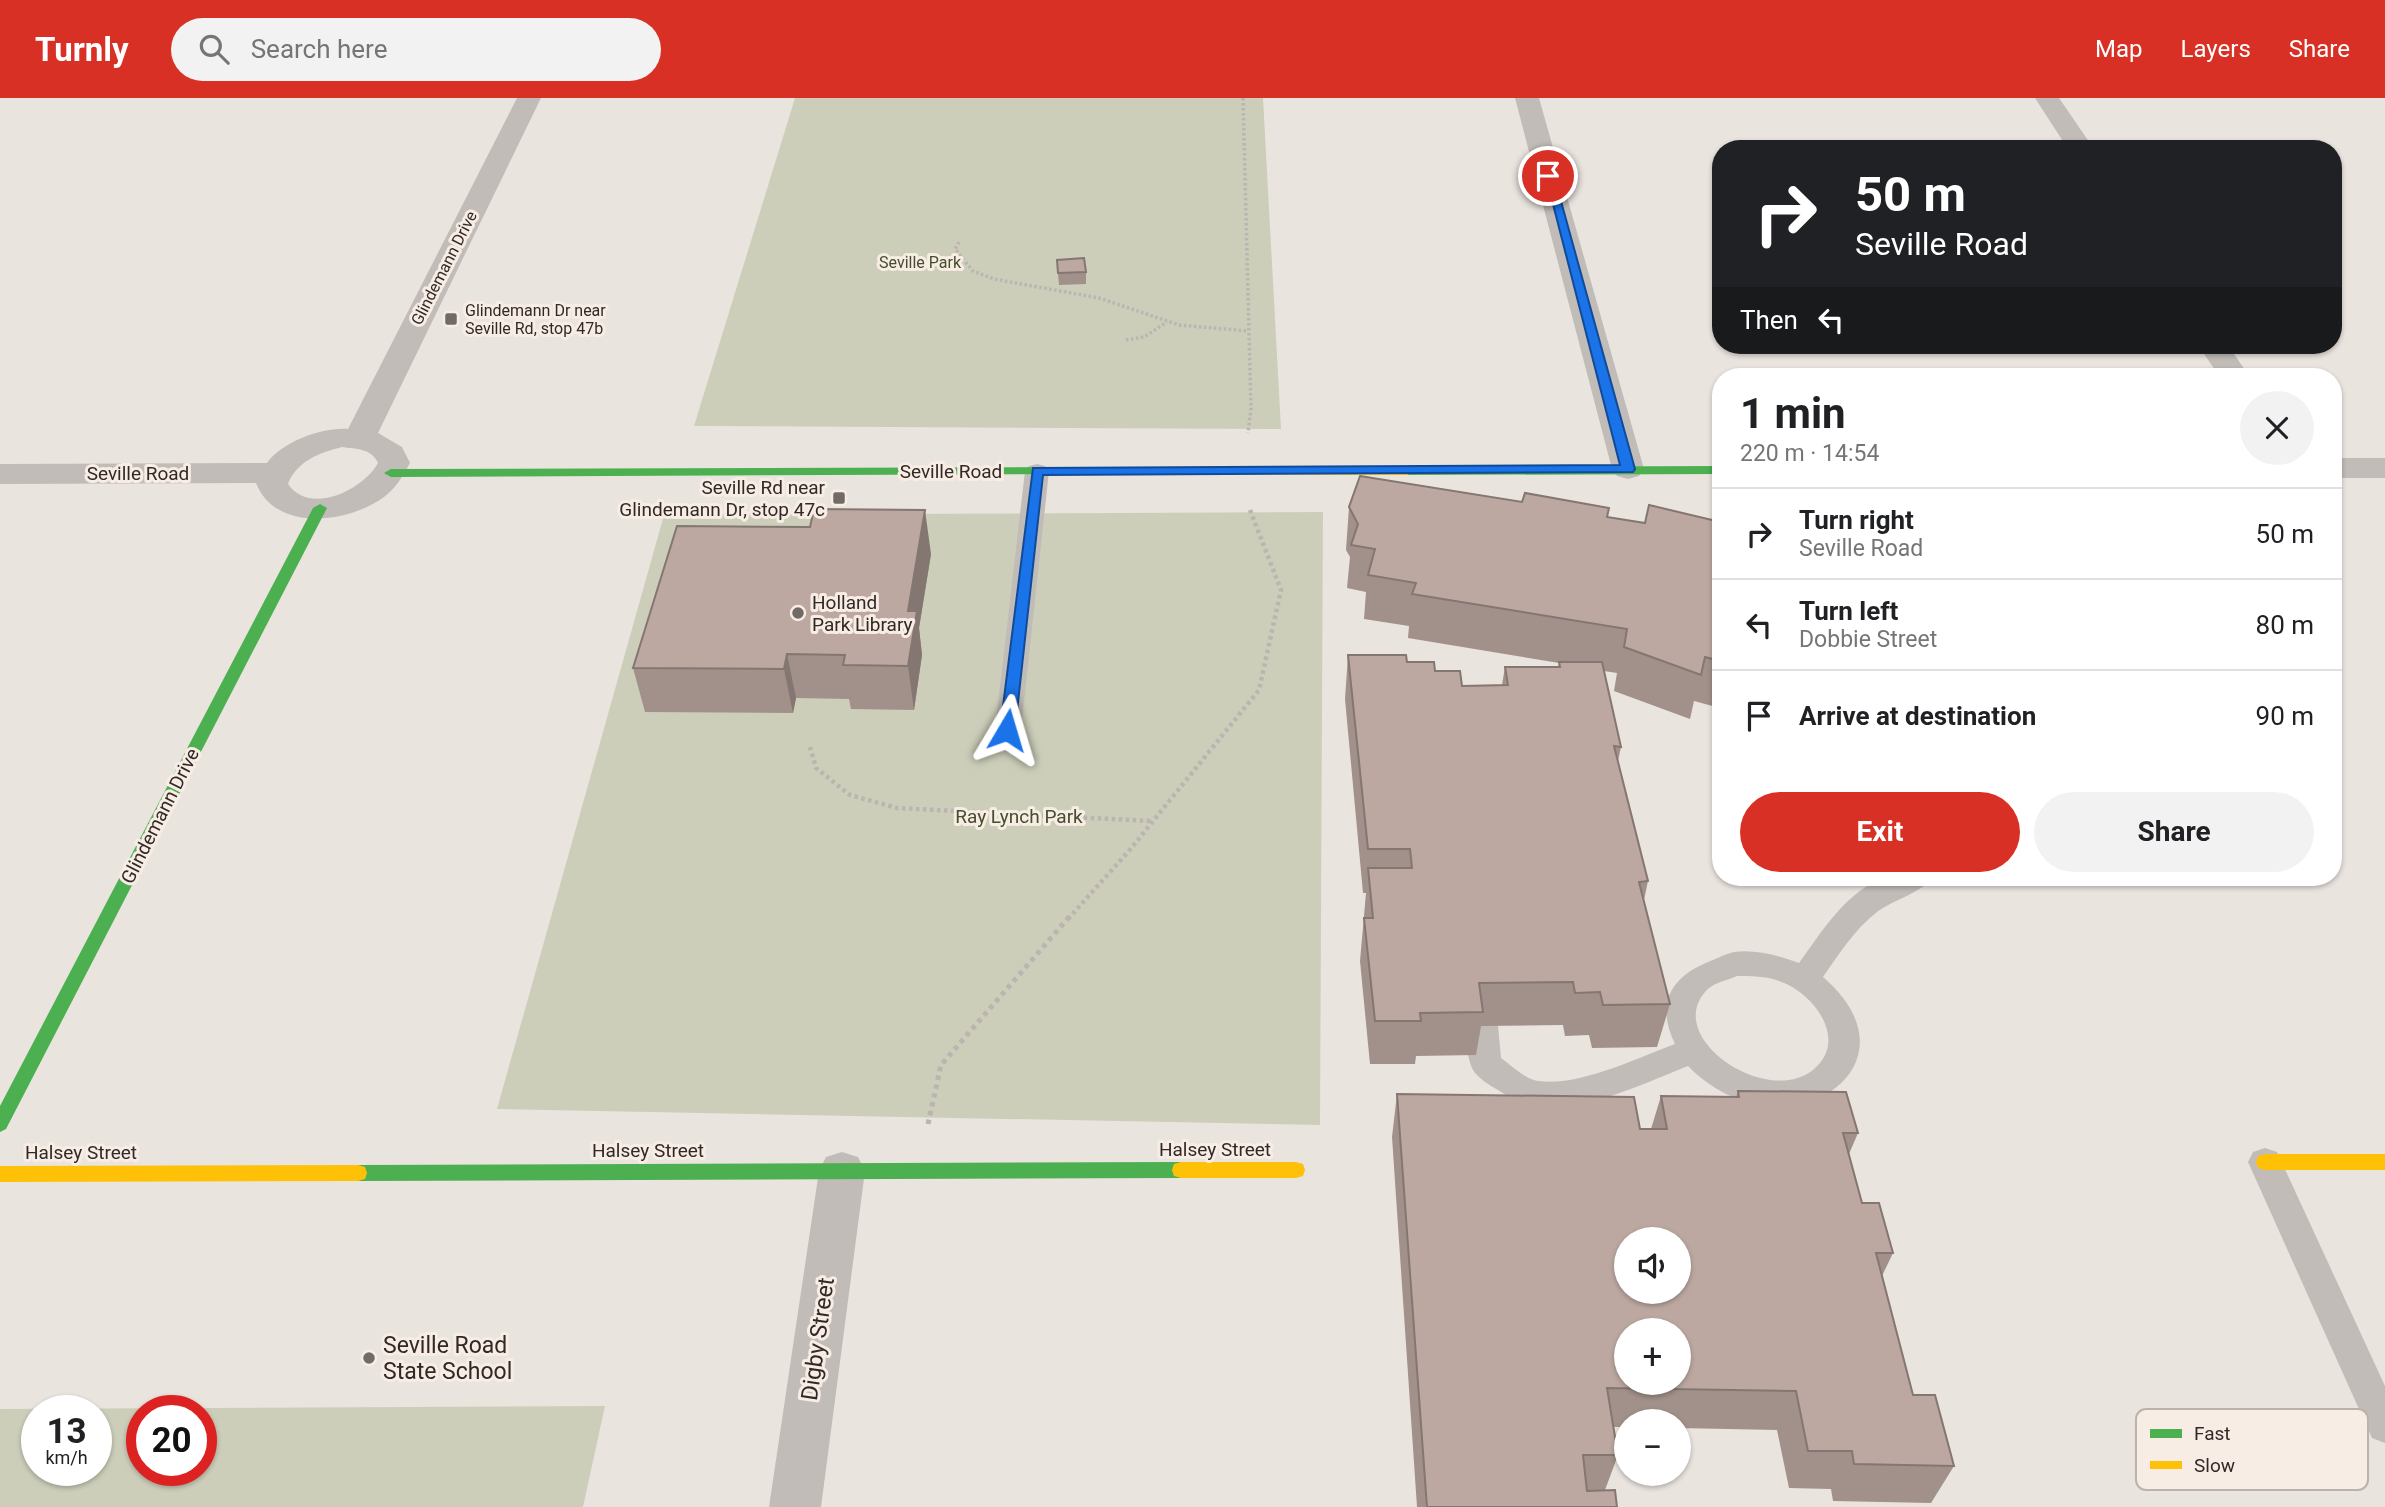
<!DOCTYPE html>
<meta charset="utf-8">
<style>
body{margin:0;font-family:Roboto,sans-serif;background:#f2f2f2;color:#202124;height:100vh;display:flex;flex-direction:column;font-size:26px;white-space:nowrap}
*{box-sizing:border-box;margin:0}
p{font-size:23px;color:#757577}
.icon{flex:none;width:38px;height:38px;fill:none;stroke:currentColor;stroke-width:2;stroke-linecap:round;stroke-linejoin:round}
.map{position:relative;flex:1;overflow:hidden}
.side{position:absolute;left:1712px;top:270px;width:630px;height:518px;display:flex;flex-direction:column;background:#fff;border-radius:28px;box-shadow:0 2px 5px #0004}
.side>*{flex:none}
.guide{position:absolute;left:1712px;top:42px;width:630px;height:214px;border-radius:28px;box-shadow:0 2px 5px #0004;background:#202124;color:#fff;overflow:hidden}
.controls{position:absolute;left:1614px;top:1129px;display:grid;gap:14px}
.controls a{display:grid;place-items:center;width:77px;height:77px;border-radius:50%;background:#fff;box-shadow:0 2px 5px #0004;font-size:35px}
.speed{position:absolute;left:21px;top:1297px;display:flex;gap:14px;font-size:35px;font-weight:700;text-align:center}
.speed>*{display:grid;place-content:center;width:91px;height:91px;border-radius:50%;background:#fff;box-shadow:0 2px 5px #0004;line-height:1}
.speed small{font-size:18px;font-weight:400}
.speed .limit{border:10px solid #d22;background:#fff;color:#111}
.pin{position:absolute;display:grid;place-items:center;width:60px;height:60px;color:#fff;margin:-30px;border:4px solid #fff;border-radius:50%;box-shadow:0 2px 7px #0007}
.me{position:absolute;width:77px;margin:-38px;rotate:7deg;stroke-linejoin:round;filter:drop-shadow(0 0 5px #0008)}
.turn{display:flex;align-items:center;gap:24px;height:147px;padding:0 28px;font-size:32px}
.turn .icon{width:91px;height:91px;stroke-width:2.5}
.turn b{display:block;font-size:49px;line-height:60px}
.then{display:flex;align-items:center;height:66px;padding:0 28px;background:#0003;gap:14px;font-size:26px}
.round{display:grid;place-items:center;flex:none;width:74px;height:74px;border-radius:37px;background:#f2f2f2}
.headline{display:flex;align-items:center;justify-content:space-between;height:119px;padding:0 28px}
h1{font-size:42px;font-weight:700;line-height:52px}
.button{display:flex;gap:14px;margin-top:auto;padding:14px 28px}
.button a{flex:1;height:80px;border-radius:42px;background:#d93025;color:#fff;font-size:28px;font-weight:700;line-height:80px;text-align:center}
.button a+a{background:#f2f2f2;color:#202124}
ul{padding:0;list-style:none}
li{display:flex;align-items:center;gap:21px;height:91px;padding:0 28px;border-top:2px solid #e0e0e0}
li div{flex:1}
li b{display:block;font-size:26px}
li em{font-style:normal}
header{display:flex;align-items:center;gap:42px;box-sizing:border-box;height:98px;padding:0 35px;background:#d93025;color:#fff}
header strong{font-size:33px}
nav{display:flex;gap:38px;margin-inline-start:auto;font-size:24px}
.search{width:490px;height:63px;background:#f2f2f2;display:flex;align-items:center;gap:18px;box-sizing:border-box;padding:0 24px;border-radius:38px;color:#757577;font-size:26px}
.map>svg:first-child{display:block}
</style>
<header>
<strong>Turnly</strong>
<div class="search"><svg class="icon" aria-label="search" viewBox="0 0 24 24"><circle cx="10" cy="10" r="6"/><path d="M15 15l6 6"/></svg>Search here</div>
<nav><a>Map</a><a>Layers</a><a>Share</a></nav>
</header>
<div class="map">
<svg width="2385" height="1409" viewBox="0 0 2385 1409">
<rect width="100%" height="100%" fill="#eae4df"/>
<!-- green -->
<g fill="#ccceba" fill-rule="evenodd">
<path d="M795,0H1263L1281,331L694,328Z"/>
<path d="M1323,414L1320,1027L497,1011L664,417Z"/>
<path d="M605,1308L583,1409H0V1311ZM96,1312V1372H37V1312ZM201,1312V1372H142V1312Z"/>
</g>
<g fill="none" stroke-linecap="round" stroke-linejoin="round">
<!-- path-far2 -->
<g stroke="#bbb4b0" stroke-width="3.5" stroke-dasharray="2.5 2.5" stroke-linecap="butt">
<path d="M1243,0L1251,311L1248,335"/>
<path d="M959,144L955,151L973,173L994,181L1099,200L1179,227L1248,233"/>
<path d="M1126,242L1144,239L1167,224"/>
</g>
<!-- path-far1 -->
<g stroke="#bbb4b0" stroke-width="4.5" stroke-dasharray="3.5 3.5" stroke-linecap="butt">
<path d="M810,649L816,670L850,697L897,710L1150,723"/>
<path d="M1068,821L1128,754L1259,592L1281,492L1250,412"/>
</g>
<!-- path -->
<path stroke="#bbb4b0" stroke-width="5" stroke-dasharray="4.5 4.5" stroke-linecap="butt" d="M928,1026L941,967L1069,819"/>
<!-- lane -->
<g fill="#c2bcb8" fill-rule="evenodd">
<path d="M1037,366L1045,368L1049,373L1021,632L1018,639L1008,641L998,639L995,632L1025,373L1029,368Z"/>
<path d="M1933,779C1925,793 1891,803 1877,814C1855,831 1839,856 1823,879C1929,970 1782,1064 1688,968C1631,990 1556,1031 1498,992C1489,987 1478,980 1473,972C1466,959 1464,932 1471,919L1482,916L1493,919L1498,928L1501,960C1512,968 1525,981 1538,983C1578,989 1637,960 1675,946C1656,907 1669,880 1708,864C1716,861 1725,856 1734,854C1755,851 1780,858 1799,865C1821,835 1849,788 1889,779C1901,776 1920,778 1933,779ZM1737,878C1750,878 1766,878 1779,883C1813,894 1850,942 1813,972C1765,1010 1660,937 1708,891C1714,885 1728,882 1737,878Z"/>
<path d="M2265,1050L2277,1054L2385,1288V1345L2372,1340L2248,1064L2253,1054Z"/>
</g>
<!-- street -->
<g fill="#c2bcb8" fill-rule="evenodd">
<path d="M517,0H541L378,335L402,349L410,365C403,378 396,390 384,399C347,426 275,434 256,385L0,386V366L267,365C282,344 322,329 348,331ZM342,349C356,351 371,350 378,365C363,392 310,418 288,386C297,363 319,355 342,349Z"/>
<path d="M1515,0H1539L1644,371L1639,378L1628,381L1617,378L1612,371Z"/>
<path d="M2035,0H2059L2094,51H2068Z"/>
<path d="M2198,247H2228L2249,278H2219Z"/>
<rect x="2333" y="360" width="52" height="20"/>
<path d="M842,1054L858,1059L865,1073L821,1409H769L819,1073L826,1059Z"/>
</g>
<!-- fast -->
<g fill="#4caf50" fill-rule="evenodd">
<path d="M1720,368V376L1407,377L1400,373L1407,369Z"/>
<path d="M1066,369L1071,370V376L391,379L384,375L391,371Z"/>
<path d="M320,406L327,410L6,1031L0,1034V1008L313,410Z"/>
<path d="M1181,1064L1188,1066L1190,1072L1188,1078L1181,1080L358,1083L351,1081L349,1075L351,1069L358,1067Z"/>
</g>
<!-- slow -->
<g fill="#ffc107" fill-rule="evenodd">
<path d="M1066,369H1407L1414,373L1407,377L1061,376V370Z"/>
<path d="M2265,1056H2385V1072H2265L2258,1070L2256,1064L2258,1058Z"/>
<path d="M1181,1064H1296L1303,1066L1305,1072L1303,1078L1296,1080H1181L1174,1078L1172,1072L1174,1066Z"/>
<path d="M358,1067L365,1069L367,1075L365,1081L358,1083L0,1084V1068Z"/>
</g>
</g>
<!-- wall -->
<g fill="#a2908a">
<path d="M1057,162L1086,174V186L1059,187Z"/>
<path d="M1349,409L1607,419L1645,425L1720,422V610L1694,603L1690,621L1614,593L1617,575L1604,573L1621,649L1618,663L1648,783L1644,802L1670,906L1657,949L1592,950L1589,937L1565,938L1563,927L1481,928L1476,957L1416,958L1415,966H1370L1360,863L1366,795H1363L1345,601L1348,557L1407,564L1435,573L1462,588L1502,587L1505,569H1558L1559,565L1408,540L1409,528L1364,521L1366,494L1347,490L1350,459L1346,452Z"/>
<path d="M931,456L919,530L922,557L914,612L851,611L849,601L796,600L793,615L645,614L633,570Z"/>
<path d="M1738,993L1858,1035L1849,1056L1862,1105L1893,1155L1882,1178L1913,1297L1954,1368L1931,1405L1833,1403L1831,1391L1789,1390L1777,1332L1678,1330V1323H1626V1329H1613L1618,1357L1605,1392L1617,1409H1417L1392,1039L1397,996L1640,1031H1651L1661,998L1736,999Z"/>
</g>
<!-- shaded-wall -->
<g fill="#847671">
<path d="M925,412L931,456L919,530L922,557L914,612L908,568V513Z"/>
<path d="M787,556L796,600L793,615L784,571Z"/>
</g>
<!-- building -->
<g fill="#bca8a1" stroke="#847671" stroke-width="2" fill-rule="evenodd">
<path d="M1084,160L1086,174L1058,175L1057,162Z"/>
<path d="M1360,378L1522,404L1525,395L1609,410L1607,419L1645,425L1649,407L1712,422H1720V563L1705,559L1701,577L1624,549L1627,531L1412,496L1416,485L1368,477L1375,451L1351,447L1358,426L1349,409Z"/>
<path d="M814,411L925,412L908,513H917L908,568L843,567L845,557L787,556L784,571L633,570L677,428L810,429Z"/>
<path d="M1348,557H1406L1407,564H1434L1435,573H1460L1462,588L1508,587L1505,569H1560L1559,564H1602L1621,649L1614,648L1648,783L1639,784L1670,906L1603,907L1600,894L1575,895L1573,884L1479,885L1483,914L1420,915L1421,923H1375L1364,820H1373L1368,770H1412L1410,751H1368Z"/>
<path d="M1738,993L1846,994L1858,1035H1843L1862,1105H1879L1893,1155H1876L1913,1297H1935L1954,1368L1854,1366L1852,1353H1808L1796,1293L1607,1290L1618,1357H1583L1587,1393L1615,1392L1617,1409H1427L1397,996L1634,999L1640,1031H1667L1661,998L1739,999ZM1626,1141H1678V1194H1626ZM1626,1232H1678V1284H1626Z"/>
</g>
<!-- route -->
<path fill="#1a73e8" stroke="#114b97" stroke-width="2" d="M1545,75L1554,78L1635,371L1633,374L1043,377L1015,632L1013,636H1002L1000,632L1033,370L1620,367Z"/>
<!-- markers -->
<g fill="#726a67" stroke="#f7ede5" stroke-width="2.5">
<rect x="444" y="214" width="14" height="14" rx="3.5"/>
<rect x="832" y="393" width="14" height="14" rx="3.5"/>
<circle cx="798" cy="515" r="7"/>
<circle cx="369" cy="1260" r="7"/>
</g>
<g text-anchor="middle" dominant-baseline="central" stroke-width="6" stroke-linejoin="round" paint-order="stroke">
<!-- far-park labels -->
<g font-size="16" fill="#454e2d" stroke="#f7ede5">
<text x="920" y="164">Seville Park</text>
</g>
<!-- far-street labels -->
<g font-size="16" fill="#322927" stroke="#f7ede5">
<text transform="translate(444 170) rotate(-63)">Glindemann Drive</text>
</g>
<!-- far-poi labels -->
<g font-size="16" fill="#322927" stroke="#f7ede5" text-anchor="start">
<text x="465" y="212">Glindemann Dr near<tspan x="465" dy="18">Seville Rd, stop 47b</tspan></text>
</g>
<!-- street labels -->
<g font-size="19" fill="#322927" stroke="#f7ede5">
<text x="951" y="373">Seville Road</text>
<text x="138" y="375">Seville Road</text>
<text transform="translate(160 718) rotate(-63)">Glindemann Drive</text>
<text x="1215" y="1051">Halsey Street</text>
<text x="648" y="1052">Halsey Street</text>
<text x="81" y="1054">Halsey Street</text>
</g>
<!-- poi labels -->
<g font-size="19" fill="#322927" stroke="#f7ede5" text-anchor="end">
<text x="825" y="389">Seville Rd near<tspan x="825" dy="22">Glindemann Dr, stop 47c</tspan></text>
<text x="812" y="504" text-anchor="start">Holland<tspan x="812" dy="22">Park Library</tspan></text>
</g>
<!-- park labels -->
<g font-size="19" fill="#454e2d" stroke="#f7ede5">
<text x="1019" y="718">Ray Lynch Park</text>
</g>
<!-- near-street labels -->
<g font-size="23" fill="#322927" stroke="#f7ede5">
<text transform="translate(818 1241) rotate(-82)">Digby Street</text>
</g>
<!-- near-poi labels -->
<g font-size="23" fill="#322927" stroke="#f7ede5" text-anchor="start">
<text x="383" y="1247">Seville Road<tspan x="383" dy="26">State School</tspan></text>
</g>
</g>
<!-- legend -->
<rect x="2136" y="1311" width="232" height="81" rx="10" fill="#f7ede5" stroke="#bcb2ac" stroke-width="2"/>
<rect x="2150" y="1331" width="32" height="9" fill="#4caf50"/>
<rect x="2150" y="1363" width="32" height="8" fill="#ffc107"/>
<g font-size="19" fill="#322927">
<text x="2194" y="1342">Fast</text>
<text x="2194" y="1374">Slow</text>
</g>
</svg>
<div class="controls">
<a><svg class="icon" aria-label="sound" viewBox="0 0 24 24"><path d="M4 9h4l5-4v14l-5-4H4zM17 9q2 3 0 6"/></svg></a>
<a>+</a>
<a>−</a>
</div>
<div class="speed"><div>13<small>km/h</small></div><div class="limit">20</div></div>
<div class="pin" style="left:1548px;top:78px;background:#d93025"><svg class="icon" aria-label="arrive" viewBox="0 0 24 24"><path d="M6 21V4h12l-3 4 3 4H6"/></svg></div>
<svg class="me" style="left:1007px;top:632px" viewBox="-20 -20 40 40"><path d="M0-17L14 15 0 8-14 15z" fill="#1a73e8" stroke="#fff" stroke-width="4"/></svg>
<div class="guide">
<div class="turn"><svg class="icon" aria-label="right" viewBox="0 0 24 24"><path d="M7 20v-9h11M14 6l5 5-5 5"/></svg><div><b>50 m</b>Seville Road</div></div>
<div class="then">Then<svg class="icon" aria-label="left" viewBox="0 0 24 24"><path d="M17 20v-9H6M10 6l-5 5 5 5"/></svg></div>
</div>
<section class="side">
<div class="headline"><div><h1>1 min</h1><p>220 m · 14:54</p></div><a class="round"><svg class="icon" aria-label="close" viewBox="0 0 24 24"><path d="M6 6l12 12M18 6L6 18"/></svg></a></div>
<ul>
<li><svg class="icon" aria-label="right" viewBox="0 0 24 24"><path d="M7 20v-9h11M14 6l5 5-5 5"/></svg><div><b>Turn right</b><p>Seville Road</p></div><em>50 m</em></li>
<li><svg class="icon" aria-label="left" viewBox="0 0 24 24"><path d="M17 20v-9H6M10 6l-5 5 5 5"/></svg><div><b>Turn left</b><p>Dobbie Street</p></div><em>80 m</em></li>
<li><svg class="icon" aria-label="arrive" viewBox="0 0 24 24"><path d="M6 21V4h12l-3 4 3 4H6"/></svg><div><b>Arrive at destination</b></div><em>90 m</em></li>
</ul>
<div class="button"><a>Exit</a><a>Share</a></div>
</section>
</div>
